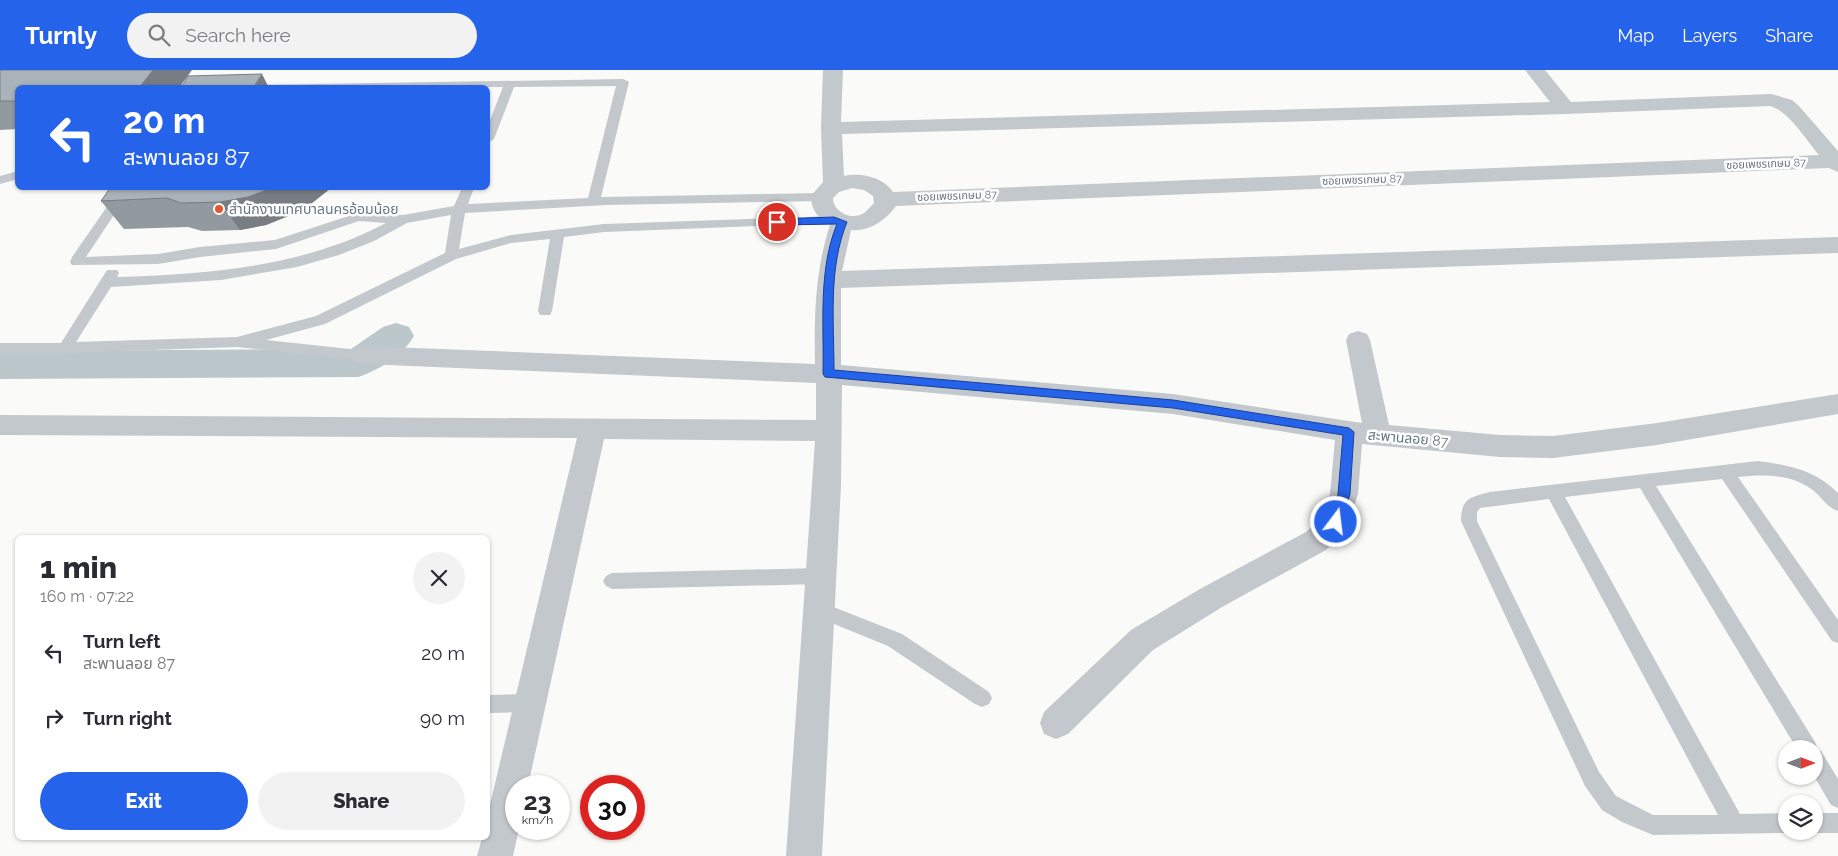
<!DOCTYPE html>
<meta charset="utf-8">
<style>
body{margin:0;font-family:Raleway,"Noto Sans Thai",sans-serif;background:#f2f2f3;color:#2b2b33;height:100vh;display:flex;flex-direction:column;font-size:19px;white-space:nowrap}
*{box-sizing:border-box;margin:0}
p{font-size:16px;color:#7c7c81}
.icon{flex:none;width:28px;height:28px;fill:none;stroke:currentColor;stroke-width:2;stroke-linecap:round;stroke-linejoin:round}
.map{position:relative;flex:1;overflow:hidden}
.details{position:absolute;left:15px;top:465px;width:475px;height:305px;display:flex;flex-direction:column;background:#fff;border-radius:8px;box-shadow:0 1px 4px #0004}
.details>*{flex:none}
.hud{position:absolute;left:15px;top:15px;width:475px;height:105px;border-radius:8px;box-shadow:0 1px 4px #0004;background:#2563eb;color:#fff;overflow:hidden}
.needle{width:32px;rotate:90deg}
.buttons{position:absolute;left:1778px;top:670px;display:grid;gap:10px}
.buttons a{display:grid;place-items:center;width:45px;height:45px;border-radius:50%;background:#fff;box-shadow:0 1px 4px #0004;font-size:25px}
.speed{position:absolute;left:505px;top:705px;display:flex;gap:10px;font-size:25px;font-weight:700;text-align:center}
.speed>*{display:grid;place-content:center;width:65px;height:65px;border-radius:50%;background:#fff;box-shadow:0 1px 4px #0004;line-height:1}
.speed small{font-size:12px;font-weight:400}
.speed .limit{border:8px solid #d22;background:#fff;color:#111}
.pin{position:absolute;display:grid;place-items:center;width:42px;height:42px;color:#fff;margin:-21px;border:2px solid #fff;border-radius:50%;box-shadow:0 1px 5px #0007}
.me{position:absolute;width:55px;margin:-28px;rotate:15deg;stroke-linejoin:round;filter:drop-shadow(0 0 4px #0008)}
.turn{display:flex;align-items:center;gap:18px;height:105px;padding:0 25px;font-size:22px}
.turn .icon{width:65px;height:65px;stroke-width:2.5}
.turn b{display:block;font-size:35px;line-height:42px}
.round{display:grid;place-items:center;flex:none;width:52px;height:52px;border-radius:26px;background:#f2f2f3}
.head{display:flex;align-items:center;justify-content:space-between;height:85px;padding:0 25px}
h1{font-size:30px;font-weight:800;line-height:38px}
.cta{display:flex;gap:10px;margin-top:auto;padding:10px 25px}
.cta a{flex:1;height:58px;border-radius:30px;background:#2563eb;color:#fff;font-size:20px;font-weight:800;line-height:58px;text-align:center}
.cta a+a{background:#f2f2f3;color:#2b2b33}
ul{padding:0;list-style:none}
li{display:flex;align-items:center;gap:15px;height:65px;padding:0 25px}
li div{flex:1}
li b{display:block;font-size:19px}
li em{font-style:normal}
header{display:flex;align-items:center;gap:30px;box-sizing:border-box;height:70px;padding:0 25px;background:#2563eb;color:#fff}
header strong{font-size:24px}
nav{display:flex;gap:28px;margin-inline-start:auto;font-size:18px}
.search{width:350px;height:45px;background:#f2f2f3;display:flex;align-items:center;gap:12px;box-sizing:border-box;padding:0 18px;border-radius:28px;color:#7c7c81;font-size:19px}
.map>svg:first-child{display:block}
</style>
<header>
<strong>Turnly</strong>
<div class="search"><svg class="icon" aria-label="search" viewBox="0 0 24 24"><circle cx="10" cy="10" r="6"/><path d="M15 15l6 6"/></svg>Search here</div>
<nav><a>Map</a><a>Layers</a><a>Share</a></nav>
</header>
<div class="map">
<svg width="1838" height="786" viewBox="0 0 1838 786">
<rect width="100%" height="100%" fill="#fafaf8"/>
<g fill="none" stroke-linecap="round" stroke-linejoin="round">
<!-- canal -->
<path fill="#bbc7cb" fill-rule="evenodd" d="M396,253L409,257L414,266C404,284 378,301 358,307L0,309V281L351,279L383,257Z"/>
<!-- lane -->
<g fill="#c3c8cc" fill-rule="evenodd">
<path d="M623,9L629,12L601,127L822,123L829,127L822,131L607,135L465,143L459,179L511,165L604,154L834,146L839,147L841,150L839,153L604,162L564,167L552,241L550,245H540L538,241L550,169L511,173L456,189L325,254L266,270L369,281L371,285L369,289L364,290L237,277L65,283H0V273H61L107,200H117L119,203L117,207C209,204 303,197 386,153L359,151L276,179L200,187L158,194L72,195L70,192L72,187L120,118H132L86,187L158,184L200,177L275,170L358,143L403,145L454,136L462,118H474L468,134L588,128L616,16L514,17L494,69L488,73V55L503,17L200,18L201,16ZM451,145L445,183L316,246L237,267L76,272L111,217L221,210L297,197L339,185L374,171L407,153Z"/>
<path d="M18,101V109L0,114V106Z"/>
<path d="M1758,391C1789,395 1815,400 1838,423V441C1828,438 1822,428 1814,421C1793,404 1764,404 1738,407L1838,550V573L1832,571L1722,409L1656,416L1815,672L1818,680L1821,681L1838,709V738L1831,735L1814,706V679H1797L1640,418L1565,427L1740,744L1786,743V761H1791L1786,763L1653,765L1622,752L1602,740L1585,716L1461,451C1461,428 1471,427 1490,422ZM1549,429L1718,745H1653L1616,726L1599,702L1477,451V442L1480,438Z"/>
<path d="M820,498L826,501L829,506L826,511L820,514L612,519L606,516L603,511L606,506L612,503Z"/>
<path d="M818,531L902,564L989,622L992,628L989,634L982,637L975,634L888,576L812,545L809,539L812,533Z"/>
<path d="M530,624L537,627L540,633L537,639L530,642L488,643V625Z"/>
<path d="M1814,743H1838V763H1814L1809,761H1814Z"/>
</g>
<!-- street -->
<path fill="#c3c8cc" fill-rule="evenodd" d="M823,0H843L841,52L1550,32L1525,0H1545L1571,32L1771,24L1792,30L1799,36L1838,81V102L1829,98L896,136C886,150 869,162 851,160L842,201L1838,167V183L841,218V295L1173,324L1362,353L1346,270L1349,264L1358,261L1367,264L1370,270L1389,355L1500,365L1553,366L1657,353L1838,324V344L1657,375L1553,388L1500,387L1362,374L1358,424L1346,460L1326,480L1222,537L1153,580L1068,664L1056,669L1044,664L1040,653L1044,642L1131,560L1200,519L1306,462L1324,446L1330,424L1335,370L1173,344L842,315L841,415L822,786H786L815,371L604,369L528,716H516V759H519L513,786H477L482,768H488V743L577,368L0,365V345L816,350V313L364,294L355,292L351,285L355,278L364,276L815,294C814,246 815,201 830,155C818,148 811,140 811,126L823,112L821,58ZM1770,36C1789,41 1806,70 1819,85L893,122C884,107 860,102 844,106L842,64L1565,44ZM852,118L864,120L873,126L874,133C871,136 868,140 864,143C852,151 833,142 833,128L839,122Z"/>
</g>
<!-- wall -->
<g fill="#929a9f">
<path d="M0,0L18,18V59L0,60Z"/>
<path d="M110,118H331L312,133L291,145L266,155L240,160L202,161L188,157L124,159L101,131Z"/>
</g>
<!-- shaded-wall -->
<g fill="#777d82">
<path d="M153,0H192L179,18H139Z"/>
<path d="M262,4L269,18H253Z"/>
<path d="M272,118H331L312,133L291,145L266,155L240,160L220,132Z"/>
</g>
<!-- building -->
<g fill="#aab3b9" stroke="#777d82">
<path d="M0,0H153L139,18H18V31H0Z"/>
<path d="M262,4L253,18H181L188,6Z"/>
<path d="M110,118H272L248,127L220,132L181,133L167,128L101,131Z"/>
</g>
<!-- route -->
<path fill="#2563eb" stroke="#184099" d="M834,147L847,152C828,199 834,251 834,300L1173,330L1349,358L1354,362L1350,424L1340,456H1332L1330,452L1338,424L1343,365L1173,338L825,307L823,304C824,254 818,200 837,154L777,155L772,152L777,149Z"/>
<!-- markers -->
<circle fill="#e4572e" stroke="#fff" stroke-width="2" cx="219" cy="139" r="5"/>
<g text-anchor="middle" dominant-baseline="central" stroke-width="5" stroke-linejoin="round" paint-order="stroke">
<!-- far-street labels -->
<g font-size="11" fill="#657683" stroke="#fff">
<text transform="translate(1766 94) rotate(-2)">ซอยเพชรเกษม 87</text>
<text transform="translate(1362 110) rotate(-2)">ซอยเพชรเกษม 87</text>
<text transform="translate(957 126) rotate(-2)">ซอยเพชรเกษม 87</text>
</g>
<!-- poi labels -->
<g font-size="14" fill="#657683" stroke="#fff" text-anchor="start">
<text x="229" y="139">สำนักงานเทศบาลนครอ้อมน้อย</text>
</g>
<!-- street labels -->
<g font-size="14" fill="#657683" stroke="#fff">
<text transform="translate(1408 368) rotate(5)">สะพานลอย 87</text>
</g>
</g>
</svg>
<div class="buttons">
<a><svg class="needle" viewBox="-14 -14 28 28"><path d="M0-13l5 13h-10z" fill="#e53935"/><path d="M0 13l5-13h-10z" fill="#7c7c81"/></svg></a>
<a><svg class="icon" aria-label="layers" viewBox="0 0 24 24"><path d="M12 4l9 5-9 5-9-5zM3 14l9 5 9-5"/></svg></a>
</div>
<div class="speed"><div>23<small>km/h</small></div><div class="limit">30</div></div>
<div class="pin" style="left:777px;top:152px;background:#d93025"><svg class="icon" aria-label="arrive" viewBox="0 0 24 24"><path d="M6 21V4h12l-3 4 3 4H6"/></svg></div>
<svg class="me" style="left:1336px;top:452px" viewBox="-20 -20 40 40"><circle r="17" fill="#2563eb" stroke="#fff" stroke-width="3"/><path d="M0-11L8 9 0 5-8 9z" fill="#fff"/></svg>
<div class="hud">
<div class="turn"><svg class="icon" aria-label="left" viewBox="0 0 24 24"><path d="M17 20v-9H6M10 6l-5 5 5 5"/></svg><div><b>20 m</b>สะพานลอย 87</div></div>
</div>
<section class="details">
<div class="head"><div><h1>1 min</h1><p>160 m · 07:22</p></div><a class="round"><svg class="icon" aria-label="close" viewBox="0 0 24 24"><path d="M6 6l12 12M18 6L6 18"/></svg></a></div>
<ul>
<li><svg class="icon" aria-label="left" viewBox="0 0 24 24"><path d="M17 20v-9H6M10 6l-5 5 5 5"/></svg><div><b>Turn left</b><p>สะพานลอย 87</p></div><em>20 m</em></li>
<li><svg class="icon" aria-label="right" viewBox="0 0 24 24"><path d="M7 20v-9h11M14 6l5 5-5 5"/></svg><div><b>Turn right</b></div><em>90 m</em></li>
</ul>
<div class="cta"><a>Exit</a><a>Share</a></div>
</section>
</div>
